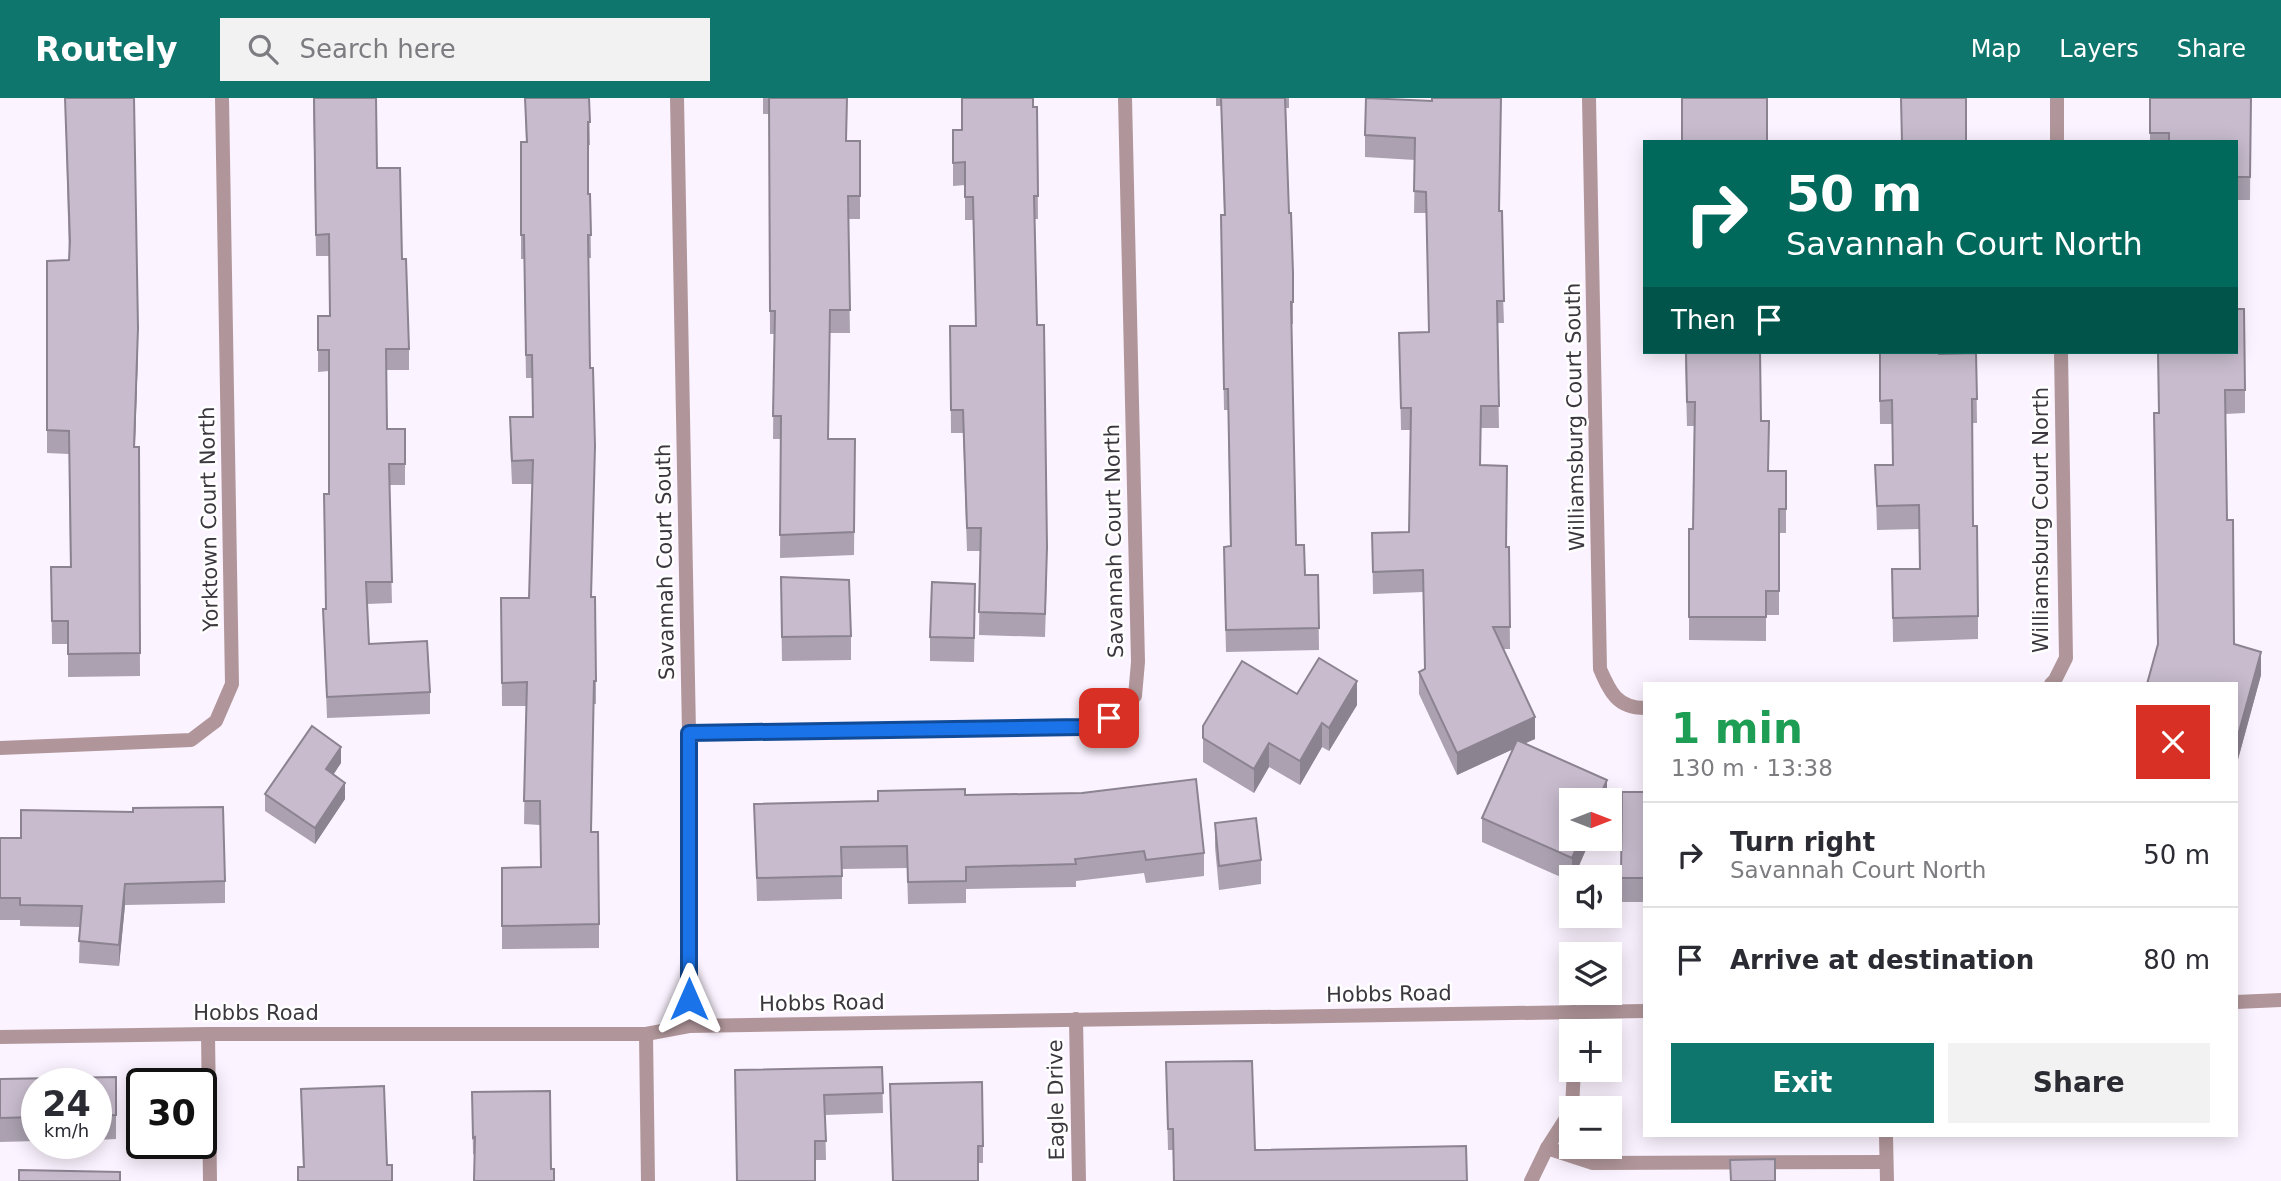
<!DOCTYPE html>
<meta charset="utf-8">
<style>
body{margin:0;font-family:"DejaVu Sans",sans-serif;background:#f2f2f3;color:#2b2b33;height:100vh;display:flex;flex-direction:column;font-size:26px;white-space:nowrap}
*{box-sizing:border-box;margin:0}
p{font-size:23px;color:#7c7c81}
.icon{flex:none;width:38px;height:38px;fill:none;stroke:currentColor;stroke-width:2;stroke-linecap:round;stroke-linejoin:round}
.map{position:relative;flex:1;overflow:hidden}
.side{position:absolute;left:1643px;top:584px;width:595px;height:455px;display:flex;flex-direction:column;background:#fff;border-radius:0px;box-shadow:0 4px 18px #0003}
.side>*{flex:none}
.hud{position:absolute;left:1643px;top:42px;width:595px;height:214px;border-radius:0px;box-shadow:0 4px 18px #0003;background:#00695c;color:#fff;overflow:hidden}
.needle{width:46px;rotate:90deg}
.controls{position:absolute;left:1559px;top:690px;display:grid;gap:14px}
.controls a{display:grid;place-items:center;width:63px;height:63px;border-radius:0px;background:#fff;box-shadow:0 4px 18px #0003;font-size:35px}
.speed{position:absolute;left:21px;top:970px;display:flex;gap:14px;font-size:35px;font-weight:700;text-align:center}
.speed>*{display:grid;place-content:center;width:91px;height:91px;border-radius:50%;background:#fff;box-shadow:0 4px 18px #0003;line-height:1}
.speed small{font-size:18px;font-weight:400}
.speed .limit{border:4px solid #111;border-radius:10px;background:#fff;color:#111}
.pin{position:absolute;display:grid;place-items:center;width:60px;height:60px;color:#fff;margin:-30px;border-radius:14px;box-shadow:0 4px 10px #0006}
.me{position:absolute;width:77px;margin:-38px;rotate:0deg;stroke-linejoin:round;filter:drop-shadow(0 0 5px #0008)}
.turn{display:flex;align-items:center;gap:24px;height:147px;padding:0 28px;font-size:32px}
.turn .icon{width:91px;height:91px;stroke-width:2.5}
.turn b{display:block;font-size:49px;line-height:60px}
.then{display:flex;align-items:center;height:66px;padding:0 28px;background:#0003;gap:14px;font-size:26px}
.round{display:grid;place-items:center;flex:none;width:74px;height:74px;border-radius:0px;background:#f2f2f3}
.overview{display:flex;align-items:center;justify-content:space-between;height:119px;padding:0 28px}
h1{font-size:42px;font-weight:800;line-height:52px;color:#1e9e55}
.cta{display:flex;gap:14px;margin-top:auto;padding:14px 28px}
.cta a{flex:1;height:80px;border-radius:0px;background:#0f766e;color:#fff;font-size:28px;font-weight:800;line-height:80px;text-align:center}
.cta a+a{background:#f2f2f3;color:#2b2b33}
ul{padding:0;list-style:none}
li{display:flex;align-items:center;gap:21px;height:105px;padding:0 28px;border-top:2px solid #e1e1e2}
li div{flex:1}
li b{display:block;font-size:26px}
li em{font-style:normal}
header{display:flex;align-items:center;gap:42px;box-sizing:border-box;height:98px;padding:0 35px;background:#0f766e;color:#fff}
header strong{font-size:33px}
nav{display:flex;gap:38px;margin-inline-start:auto;font-size:24px}
.search{width:490px;height:63px;background:#f2f2f3;display:flex;align-items:center;gap:18px;box-sizing:border-box;padding:0 24px;border-radius:0px;color:#7c7c81;font-size:26px}
.map>svg:first-child{display:block}
</style>
<header>
<strong>Routely</strong>
<div class="search"><svg class="icon" aria-label="search" viewBox="0 0 24 24"><circle cx="10" cy="10" r="6"/><path d="M15 15l6 6"/></svg>Search here</div>
<nav><a>Map</a><a>Layers</a><a>Share</a></nav>
</header>
<div class="map">
<svg width="2281" height="1083" viewBox="0 0 2281 1083">
<rect width="100%" height="100%" fill="#fbf3ff"/>
<g fill="none" stroke-linecap="round" stroke-linejoin="round">
<!-- service -->
<g stroke="#b0969a" stroke-width="14">
<path d="M1574,914V933"/>
<path d="M1572,1010L1574,971"/>
<path d="M1886,1038L1887,1083"/>
<path d="M1547,1050L1593,1065L1886,1064"/>
<path d="M1531,1083L1547,1050L1572,1011"/>
</g>
<!-- minor -->
<g stroke="#b0969a" stroke-width="14">
<path d="M677,0L689,635V928"/>
<path d="M1589,0L1600,571C1610,594 1617,610 1645,610"/>
<path d="M2057,0V44"/>
<path d="M2051,586L2055,582L2066,560L2061,254"/>
<path d="M689,635L1082,629L1109,620L1135,598L1138,564L1125,0"/>
<path d="M0,650L191,642L216,623L232,586L222,0"/>
<path d="M1076,921L1079,1083"/>
<path d="M208,936L210,1083"/>
<path d="M646,936L648,1083"/>
</g>
<!-- tertiary -->
<g stroke="#b0969a" stroke-width="14">
<path d="M2236,904L2281,902"/>
<path d="M0,939L208,936H646L689,928L1645,913"/>
</g>
</g>
<!-- wall -->
<g fill="#aba1b0">
<path d="M65,0H134L138,253L135,349H139L140,578L68,579V546H52L51,469H70L69,356L47,355V163L69,162Z"/>
<path d="M313,0L377,70L402,161L409,251V272H387V331H405V387H389L392,505L367,506L369,546L430,594V616L327,620L323,511H326L329,396V273L318,274V218H330L329,158H316Z"/>
<path d="M525,0H589L590,47H588V96H590L591,160H588L592,499L596,583V606H594L591,734L599,826V850L502,851V770L540,769V727L524,726L526,608H502L501,500H529L532,386H512L510,342V319H533L532,280H526L524,161H521V44H526Z"/>
<path d="M763,0H847L846,43H860V121H848L850,235H830L828,341H855L854,457L780,460L781,341H773L774,236H770L769,16H763Z"/>
<path d="M1216,0H1289V10H1286L1289,115L1293,175V226H1291L1296,447L1305,477H1318L1319,552L1226,554L1224,470L1230,448L1228,312H1224L1221,138L1224,117L1221,8H1216Z"/>
<path d="M2150,0H2251L2250,102H2236V44H2150Z"/>
<path d="M1432,3L1500,113L1504,225H1497L1499,330H1481L1480,367L1506,449H1509L1510,551H1503L1535,641L1524,645L1607,702L1572,740H1591L1574,779H1572V784L1482,744V720L1513,651L1457,677L1419,596V574L1425,571L1423,494L1373,496L1372,435L1409,434L1411,332H1401L1399,235L1429,234L1426,115H1414L1415,62L1365,59V37Z"/>
<path d="M1033,9H1037L1038,121H1035L1037,227L1047,473L1045,539L979,537L980,453H967L963,335H951L950,228H976L973,122H965V87L953,88V32H962Z"/>
<path d="M1685,254H1760L1761,323L1768,373H1786V435H1779V517H1766V543L1689,542V431H1693L1694,328H1687Z"/>
<path d="M1879,254L1939,256L1976,255L1977,325H1972L1973,428L1978,518V541L1893,544L1892,471H1920L1919,431L1877,432L1875,367H1892V326H1880Z"/>
<path d="M2158,254L2245,292V315L2225,316L2227,422L2234,546L2261,577L2237,665L2236,586L2158,547L2159,315Z"/>
<path d="M781,503L851,538V562L782,563Z"/>
<path d="M975,510L974,564L930,563V539Z"/>
<path d="M1297,596L1357,607L1329,653L1322,649L1300,687L1269,669L1254,695L1203,664V628Z"/>
<path d="M341,665L333,676L345,701L315,746L265,713V696Z"/>
<path d="M1622,694H1645V804H1621Z"/>
<path d="M965,697L1204,755V778L1146,785L1144,775L1076,783V789L966,791V805L908,806L907,770L842,771V801L757,803L754,706L878,703Z"/>
<path d="M1215,725L1261,762V786L1219,792L1215,749Z"/>
<path d="M0,740L225,783V805L125,807L119,868L79,865L80,829L20,828V822H0Z"/>
<path d="M1166,964L1255,1052H1168Z"/>
<path d="M882,969L883,1015L825,1017L826,1062H815L735,972Z"/>
<path d="M116,979V1041L96,1042V985H37V1043L0,1044V981Z"/>
<path d="M301,991L387,1067L303,1069Z"/>
<path d="M472,994L551,1071L473,1056Z"/>
<path d="M890,1003L983,1048V1065H978Z"/>
</g>
<!-- shaded-wall -->
<g fill="#8b8390">
<path d="M138,230V253L134,372V349Z"/>
<path d="M2261,554V577L2237,665V641Z"/>
<path d="M1357,583V607L1329,653V630Z"/>
<path d="M1535,619V641L1457,677V655Z"/>
<path d="M1322,625V649L1300,687V663Z"/>
<path d="M1269,645V669L1254,695V671Z"/>
<path d="M341,649V665L326,688V671Z"/>
<path d="M1607,682V702H1598Z"/>
<path d="M345,685V701L315,746V730Z"/>
<path d="M1581,740H1591L1574,779H1572V760Z"/>
<path d="M125,786V807L119,868V847Z"/>
</g>
<!-- building -->
<g fill="#c7bbcd" stroke="#8b8390" stroke-width="2">
<path d="M65,0H134L138,230L134,349H139L140,555L68,556V523H52L51,469H71L69,333L47,332V163L69,162L70,143Z"/>
<path d="M314,0H376L377,70H400L402,161H406L409,251H386L387,331H405V366H389L392,484H366L369,546L427,543L430,594L327,599L323,511H326L324,396H329V252H318V218H330L329,136L316,137Z"/>
<path d="M525,0H589L590,24H588V96H590L591,137H588L590,270H593L595,348L591,499H595L596,583H594L591,734H598L599,826L502,828V770L541,769L540,703H524L527,584L502,585L501,500H529L533,362L512,363L510,319H533L532,257H526L524,137H521V44H527Z"/>
<path d="M769,0H847L846,43H860V98H848L850,212H830L828,341H855L854,434L780,437L781,318H773L775,213H770Z"/>
<path d="M962,0H1033V9H1037L1038,98H1034L1037,227H1044L1047,449L1045,516L979,514L981,430H967L963,312H951L950,228H976L973,99H965V64L953,65V32H962Z"/>
<path d="M1221,0H1285L1289,115H1291L1293,175V204H1291L1296,447H1304L1305,477H1318L1319,530L1226,532L1224,449L1231,448L1228,291H1224L1221,117H1225Z"/>
<path d="M1366,0L1432,3V0H1501L1499,113H1502L1504,203H1497L1499,308H1481L1480,367L1507,368L1506,449H1509L1510,529H1493L1535,619L1457,655L1419,574L1425,571L1423,472L1373,474L1372,435L1409,434L1411,310H1401L1399,235L1429,234L1426,94L1414,93L1415,40L1365,37Z"/>
<rect x="1682" y="0" width="85" height="44"/>
<path d="M1901,0H1966V44H1902Z"/>
<path d="M2150,0H2251L2250,79H2236V44H2169V35H2150Z"/>
<path d="M2236,211H2244L2245,292H2225L2227,422H2233L2234,546L2261,554L2237,641L2236,586H2147L2158,546L2154,315H2159L2158,254H2236Z"/>
<path d="M1686,254H1760L1761,323H1769L1768,373H1786V411H1779V493H1766V519H1689V431H1693L1695,304H1687Z"/>
<path d="M1880,254H1939V256L1976,255L1977,301H1972L1973,428H1977L1978,518L1893,520L1892,471H1920L1919,407L1877,408L1875,367H1893L1892,302L1880,303Z"/>
<path d="M781,479L849,482L851,538L782,539Z"/>
<path d="M932,484L975,486L974,540L930,539Z"/>
<path d="M1319,560L1357,583L1329,630L1322,625L1300,663L1269,645L1254,671L1203,640V628L1242,563L1297,596Z"/>
<path d="M312,628L341,649L326,671L345,685L315,730L265,696Z"/>
<path d="M1517,642L1607,682L1598,702H1572V740H1581L1572,760L1482,720Z"/>
<path d="M1196,681L1204,755L1146,762L1144,753L1075,761L1076,766L966,769V783L908,784L907,748L841,749L842,778L757,780L754,706L878,703V693L965,691V697L1082,695Z"/>
<path d="M1622,694H1645V780H1621Z"/>
<path d="M223,709L225,783L125,786L119,847L79,843L82,808L20,807V800H0V740H21V712L133,714V710Z"/>
<path d="M1256,720L1261,762L1219,768L1215,725Z"/>
<path d="M1252,963L1255,1052L1466,1048L1467,1083H1174L1173,1031H1168L1166,964Z"/>
<path d="M882,969L883,995L824,997L826,1043H815V1083H737L735,972Z"/>
<path d="M116,979V1017L96,1018V985H37V1019L0,1020V981Z"/>
<path d="M982,984L983,1048H978V1083H893L890,986Z"/>
<path d="M384,988L387,1067H392V1083H298V1069H304L301,991Z"/>
<path d="M550,993L551,1071H554V1083H474L475,1039L473,1040L472,994Z"/>
<path d="M1775,1061V1083H1731L1730,1062Z"/>
<path d="M19,1072L120,1074V1083H19Z"/>
</g>
<g fill="none" stroke-linecap="round" stroke-linejoin="round">
<!-- route casing -->
<g stroke="#114b97" stroke-width="18">
<path id="route" d="M689,901V635L1082,629L1109,620"/>
</g>
<!-- route -->
<use href="#route" stroke="#1a73e8" stroke-width="12"/>
</g>
<g text-anchor="middle" dominant-baseline="central" stroke-width="5" stroke-linejoin="round" paint-order="stroke">
<!-- street labels -->
<g font-size="21" fill="#3c373e" stroke="#fff">
<text transform="translate(1575 319) rotate(-91)">Williamsburg Court South</text>
<text transform="translate(209 421) rotate(-91)">Yorktown Court North</text>
<text transform="translate(2041 422) rotate(-90)">Williamsburg Court North</text>
<text transform="translate(1114 443) rotate(-91)">Savannah Court North</text>
<text transform="translate(665 464) rotate(-91)">Savannah Court South</text>
<text transform="translate(1389 896) rotate(-1)">Hobbs Road</text>
<text transform="translate(822 905) rotate(-1)">Hobbs Road</text>
<text x="256" y="915">Hobbs Road</text>
<text transform="translate(1056 1002) rotate(-91)">Eagle Drive</text>
</g>
</g>
</svg>
<div class="controls">
<a><svg class="needle" viewBox="-14 -14 28 28"><path d="M0-13l5 13h-10z" fill="#e53935"/><path d="M0 13l5-13h-10z" fill="#7c7c81"/></svg></a>
<a><svg class="icon" aria-label="sound" viewBox="0 0 24 24"><path d="M4 9h4l5-4v14l-5-4H4zM17 9q2 3 0 6"/></svg></a>
<a><svg class="icon" aria-label="layers" viewBox="0 0 24 24"><path d="M12 4l9 5-9 5-9-5zM3 14l9 5 9-5"/></svg></a>
<a>+</a>
<a>−</a>
</div>
<div class="speed"><div>24<small>km/h</small></div><div class="limit">30</div></div>
<div class="pin" style="left:1109px;top:620px;background:#d93025"><svg class="icon" aria-label="arrive" viewBox="0 0 24 24"><path d="M6 21V4h12l-3 4 3 4H6"/></svg></div>
<svg class="me" style="left:689px;top:901px" viewBox="-20 -20 40 40"><path d="M0-17L14 15 0 8-14 15z" fill="#1a73e8" stroke="#fff" stroke-width="4"/></svg>
<div class="hud">
<div class="turn"><svg class="icon" aria-label="right" viewBox="0 0 24 24"><path d="M7 20v-9h11M14 6l5 5-5 5"/></svg><div><b>50 m</b>Savannah Court North</div></div>
<div class="then">Then<svg class="icon" aria-label="arrive" viewBox="0 0 24 24"><path d="M6 21V4h12l-3 4 3 4H6"/></svg></div>
</div>
<section class="side">
<div class="overview"><div><h1>1 min</h1><p>130 m · 13:38</p></div><a class="round" style="background:#d93025;color:#fff"><svg class="icon" aria-label="close" viewBox="0 0 24 24"><path d="M6 6l12 12M18 6L6 18"/></svg></a></div>
<ul>
<li><svg class="icon" aria-label="right" viewBox="0 0 24 24"><path d="M7 20v-9h11M14 6l5 5-5 5"/></svg><div><b>Turn right</b><p>Savannah Court North</p></div><em>50 m</em></li>
<li><svg class="icon" aria-label="arrive" viewBox="0 0 24 24"><path d="M6 21V4h12l-3 4 3 4H6"/></svg><div><b>Arrive at destination</b></div><em>80 m</em></li>
</ul>
<div class="cta"><a>Exit</a><a>Share</a></div>
</section>
</div>
